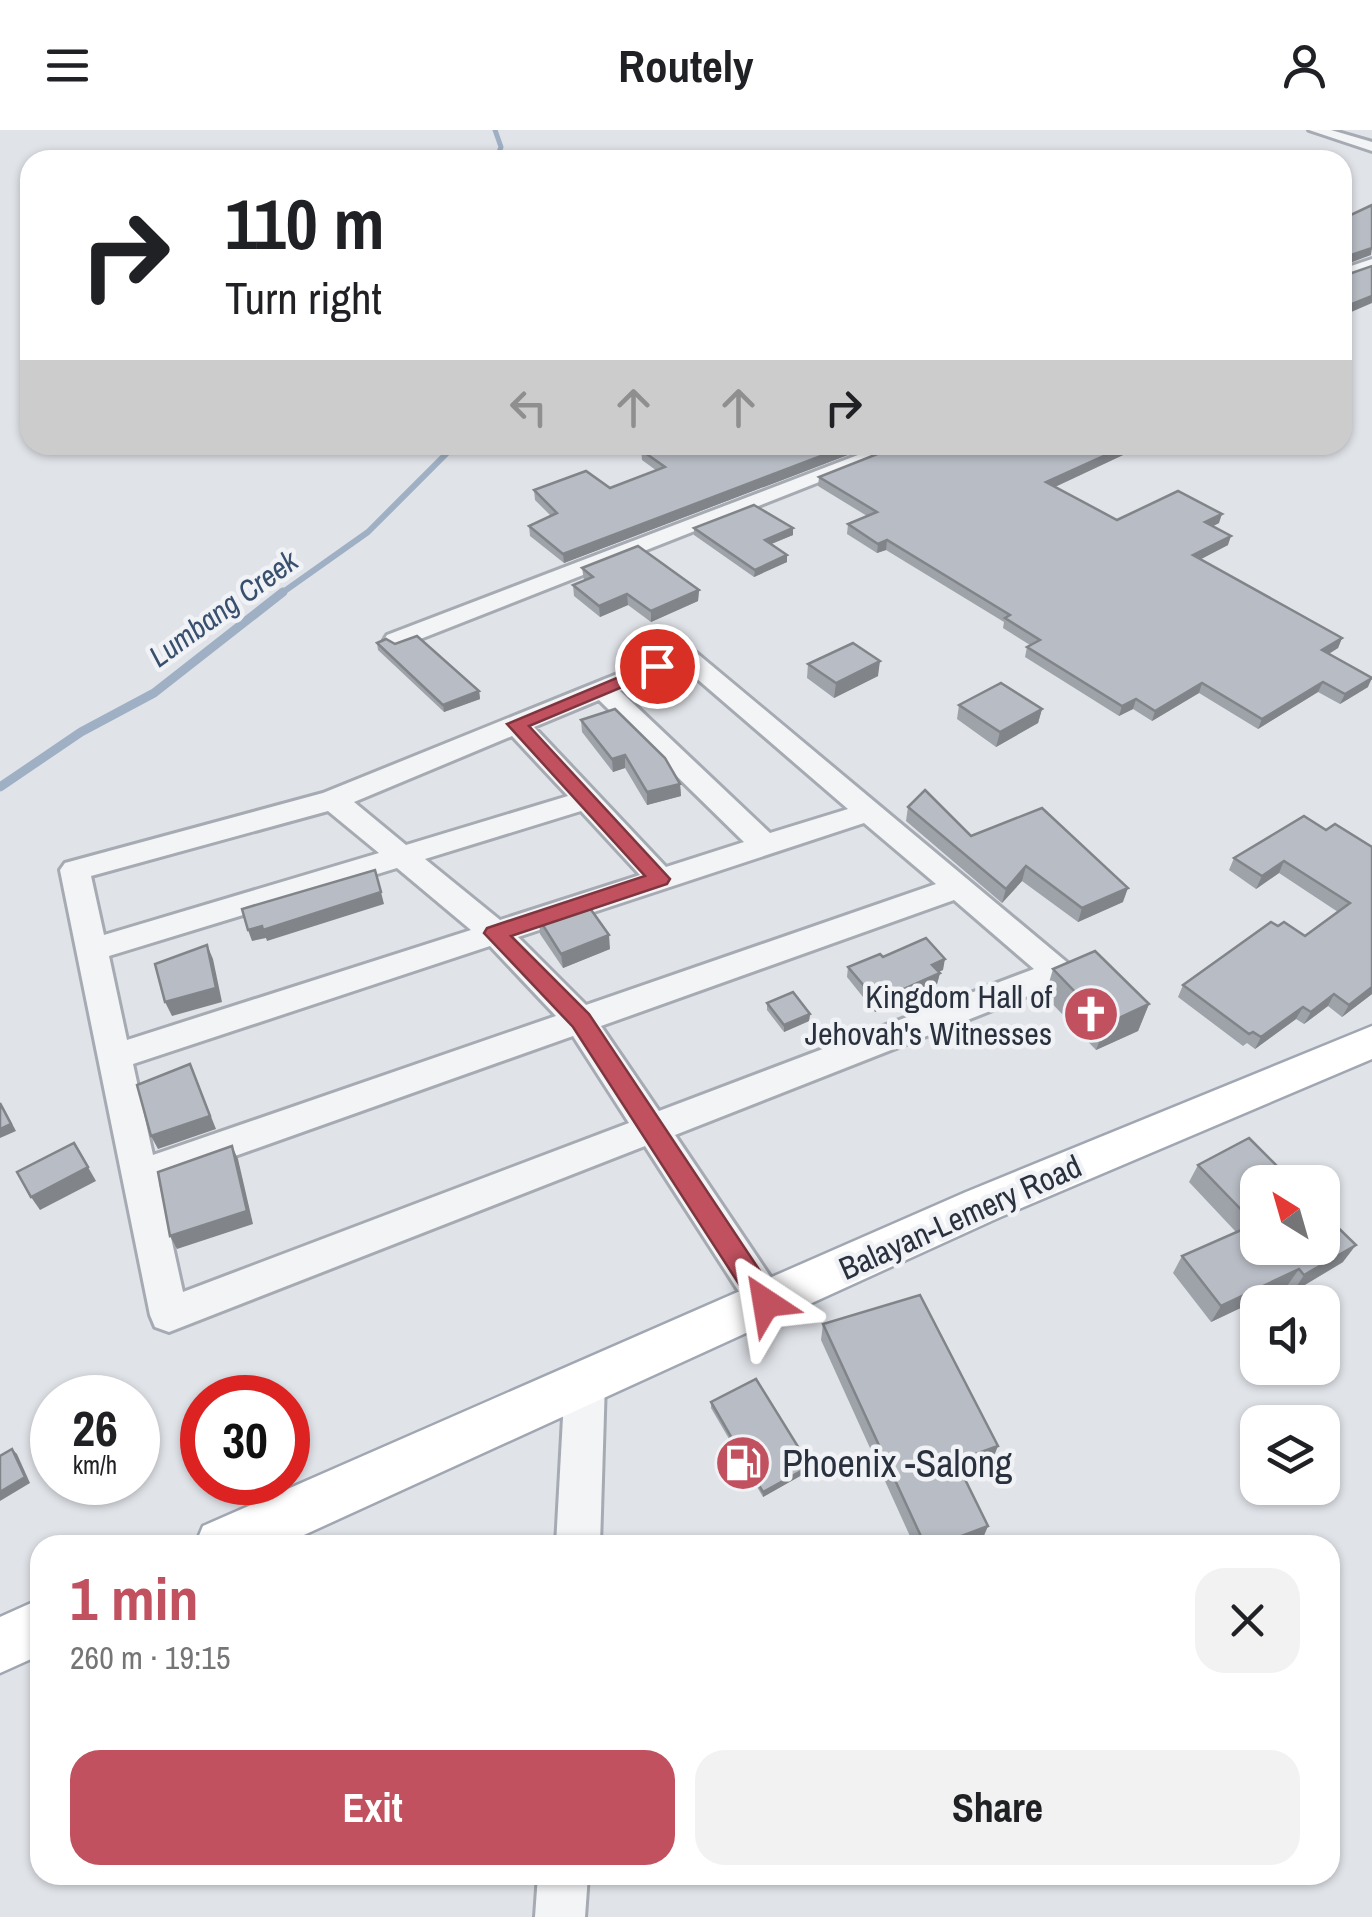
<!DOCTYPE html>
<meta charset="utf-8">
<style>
body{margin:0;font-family:"Archivo Narrow",sans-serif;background:#f2f2f2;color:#202124;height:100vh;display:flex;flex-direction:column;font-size:38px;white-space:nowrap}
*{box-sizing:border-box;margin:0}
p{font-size:32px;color:#757577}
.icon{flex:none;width:55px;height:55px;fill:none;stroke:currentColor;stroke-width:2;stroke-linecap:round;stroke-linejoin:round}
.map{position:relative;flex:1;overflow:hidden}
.sheet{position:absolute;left:30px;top:1405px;width:1310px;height:350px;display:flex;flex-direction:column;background:#fff;border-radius:30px;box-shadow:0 2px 8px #0004}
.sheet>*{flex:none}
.guide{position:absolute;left:20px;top:20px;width:1332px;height:305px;border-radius:30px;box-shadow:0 2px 8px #0004;background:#fff;color:#202124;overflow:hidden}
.needle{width:65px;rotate:323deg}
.fabs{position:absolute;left:1240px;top:1035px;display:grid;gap:20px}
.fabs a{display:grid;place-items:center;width:100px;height:100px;border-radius:20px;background:#fff;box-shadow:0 2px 8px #0004;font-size:50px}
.speed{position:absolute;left:30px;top:1245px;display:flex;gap:20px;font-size:50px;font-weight:700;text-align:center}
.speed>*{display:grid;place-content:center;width:130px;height:130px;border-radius:50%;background:#fff;box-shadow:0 2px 8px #0004;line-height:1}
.speed small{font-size:25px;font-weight:400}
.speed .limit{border:15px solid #d22;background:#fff;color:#111}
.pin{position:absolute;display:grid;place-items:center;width:85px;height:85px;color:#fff;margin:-42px;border:5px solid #fff;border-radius:50%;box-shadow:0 2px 10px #0007}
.me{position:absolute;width:110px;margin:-55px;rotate:327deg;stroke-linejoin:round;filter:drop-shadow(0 0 8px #0008)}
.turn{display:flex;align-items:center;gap:35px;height:210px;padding:0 40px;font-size:45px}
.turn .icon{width:130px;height:130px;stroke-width:2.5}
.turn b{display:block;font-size:70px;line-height:85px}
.lanes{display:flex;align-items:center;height:95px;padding:0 40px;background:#0003;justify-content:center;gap:50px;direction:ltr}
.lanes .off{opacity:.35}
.round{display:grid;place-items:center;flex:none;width:105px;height:105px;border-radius:30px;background:#f2f2f2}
.head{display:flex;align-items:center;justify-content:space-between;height:170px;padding:0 40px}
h1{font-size:60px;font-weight:800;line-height:75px;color:#c25160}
.action{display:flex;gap:20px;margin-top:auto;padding:20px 40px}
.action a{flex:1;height:115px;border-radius:30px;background:#c25160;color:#fff;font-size:40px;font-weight:800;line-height:115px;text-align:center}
.action a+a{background:#f2f2f2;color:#202124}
header{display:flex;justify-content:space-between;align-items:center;height:130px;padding:0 40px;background:#fff;font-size:45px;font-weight:800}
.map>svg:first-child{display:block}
</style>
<header><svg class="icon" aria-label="menu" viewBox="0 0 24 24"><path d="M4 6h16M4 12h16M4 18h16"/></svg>Routely<svg class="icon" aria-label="person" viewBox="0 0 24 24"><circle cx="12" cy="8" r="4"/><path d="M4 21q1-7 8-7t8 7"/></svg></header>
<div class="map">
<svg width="1372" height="1787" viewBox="0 0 1372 1787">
<rect width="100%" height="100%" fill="#e0e3e8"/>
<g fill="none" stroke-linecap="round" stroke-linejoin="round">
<!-- stream-far2 -->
<path stroke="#9fb0c5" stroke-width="5" d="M495,0L501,17L496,30"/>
<!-- stream-far1 -->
<path stroke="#9fb0c5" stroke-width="6" d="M279,465L368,402L455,315"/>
<!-- stream -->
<path stroke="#9fb0c5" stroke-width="9" d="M0,657L81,602L154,563L283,462"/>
<!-- minor casing -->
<g stroke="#a6aab2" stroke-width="6">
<g id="minor">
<path d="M1309,0H1331L1372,12V21Z"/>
<path d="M1372,129V140L1342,150V139Z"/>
<path d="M884,315H913L405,515L396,517L384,510L387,505Z"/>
<path d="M684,517L693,520L1069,834L1074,842L1069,850L675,1005L780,1161L786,1173L780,1185L767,1190L754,1185L645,1016L169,1202L155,1197L150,1185L60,740L65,733L323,663ZM681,535L848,679L770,703L620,561ZM599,570L744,712L666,737L534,597ZM512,606L568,666L406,715L354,672ZM328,681L379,723L104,805L91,746ZM581,681L640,745L500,790L425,729ZM864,693L936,754L586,875L518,807ZM397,738L471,800L127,910L109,826ZM954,770L1034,839L659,981L601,896ZM490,816L556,886L153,1025L133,934ZM573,906L629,993L183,1162L159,1053Z"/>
<path d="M585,1232L599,1238L605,1251L600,1415H556L565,1251L571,1238Z"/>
<path d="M538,1745H588L585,1787H535Z"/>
</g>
</g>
<!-- major casing -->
<g stroke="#a1a7b2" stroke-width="5">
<g id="major">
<path d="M1372,896V929L998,1088L282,1415H195L203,1396L966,1062Z"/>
<path d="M40,1469V1525L0,1543V1487Z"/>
</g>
</g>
<!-- minor -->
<use href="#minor" fill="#f3f4f6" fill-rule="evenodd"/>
<!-- major -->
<use href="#major" fill="#fff" fill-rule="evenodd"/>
</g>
<!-- wall -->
<g fill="#9ea2a9">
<path d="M657,315H874L564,433L530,406L529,396L551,386L535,370L534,360L610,358L657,341L642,330L641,320Z"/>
<path d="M1126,316L1123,325L1055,357L1117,390L1219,393L1213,396L1228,415L1200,429L1342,508L1338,518L1329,524L1368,557L1340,574L1318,562L1258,599L1199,563L1152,591L1133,579L1119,586L1025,527L1027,517L1030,515L1003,498L1004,492L886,420L877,423L847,404L848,394L867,386L818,356L819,347Z"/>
<path d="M694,398H793V405L771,414L787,425V432L754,447L694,405Z"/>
<path d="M582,438L699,460L698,471L651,492L628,475L600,487L574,466L573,455L584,450Z"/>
<path d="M377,513L479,561L480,569L444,582L378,520Z"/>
<path d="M808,534L878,546L834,568L807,548Z"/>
<path d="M959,575L1042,579L1038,593L996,617L957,589Z"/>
<path d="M581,590L680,654L681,666L647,675L625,638L613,642L582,602Z"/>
<path d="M908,677L971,706L1123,772L1078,792L1022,751L1002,773L906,691Z"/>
<path d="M1335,694L1372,864L1342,887L1328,876L1304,894L1296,889L1255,919L1247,913L1243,916L1178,867L1183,855L1278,796L1305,806L1338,782L1279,743L1256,759L1229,740L1234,728L1326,700Z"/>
<path d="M539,789L610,819L563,838L540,804Z"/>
<path d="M883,827L943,840L938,842L940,843L937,854L875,882L847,847L848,837Z"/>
<path d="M1053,839L1149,874L1138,901L1096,920L1045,866Z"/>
<path d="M767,873L810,884L809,891L784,902L767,880Z"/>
<path d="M1198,1035L1343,1132L1293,1162L1287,1156L1211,1192L1173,1143L1182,1126L1236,1102L1189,1052Z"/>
<path d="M823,1194L992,1331L961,1342L988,1396L982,1410L967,1415H914L821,1210Z"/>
<path d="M711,1272L809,1341L763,1367L711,1278Z"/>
</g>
<!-- shaded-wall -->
<g fill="#818489">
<path d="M1372,118L1371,125L1342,136V128Z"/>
<path d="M1372,166V173L1342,186V178Z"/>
<path d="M850,315H874L564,433L563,424Z"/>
<path d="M1126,316L1123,325L1044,362L1046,352Z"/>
<path d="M1222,384L1219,393L1202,402L1205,392Z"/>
<path d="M793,398V405L764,417L765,410Z"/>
<path d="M1231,406L1228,415L1190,435L1193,425Z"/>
<path d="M887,410L886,420L877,423L878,414Z"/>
<path d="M787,425V432L754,447L755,440Z"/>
<path d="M699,460L698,471L651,492V481Z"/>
<path d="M627,464L628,475L600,487L599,476Z"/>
<path d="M1342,508L1338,518L1318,530L1322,520Z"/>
<path d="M880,531L878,546L834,568L836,553Z"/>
<path d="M1372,548L1368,557L1340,574L1345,564Z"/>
<path d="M1323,552L1318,562L1258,599L1262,589Z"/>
<path d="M1202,553L1199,563L1152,591L1155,581Z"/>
<path d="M479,561L480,569L444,582L443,575Z"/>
<path d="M1136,569L1133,579L1119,586L1122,576Z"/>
<path d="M1042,579L1038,593L996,617L1000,602Z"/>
<path d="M625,625V638L613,642L612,629Z"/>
<path d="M680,654L681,666L647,675V662Z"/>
<path d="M1284,731L1279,743L1256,759L1262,746Z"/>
<path d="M1026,736L1022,751L1002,773L1006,759Z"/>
<path d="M1128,758L1123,772L1078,792L1082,778Z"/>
<path d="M381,762L384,774L267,811L266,808L252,811L248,800Z"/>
<path d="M609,805L610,819L563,838L561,824Z"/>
<path d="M207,815L213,829L222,872L172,886L165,872Z"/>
<path d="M945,829L943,840L930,845L932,835Z"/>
<path d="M940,843L937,854L875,882L877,871Z"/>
<path d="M1372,857V864L1342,887L1349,875Z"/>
<path d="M1334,864L1328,876L1304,894L1311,882Z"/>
<path d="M1149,874L1138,901L1096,920L1106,894Z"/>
<path d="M1303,877L1296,889L1255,919L1261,907Z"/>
<path d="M810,884L809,891L784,902V895Z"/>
<path d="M190,934L216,999L158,1019L151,1006Z"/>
<path d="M3,977L16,1001L0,1008V999Z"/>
<path d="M232,1016L238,1029L253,1094L177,1119L170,1106Z"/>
<path d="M88,1037L96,1051L40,1080L31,1067Z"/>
<path d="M1356,1115L1343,1132L1293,1162L1304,1145Z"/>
<path d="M1299,1139L1287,1156L1211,1192L1221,1176Z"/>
<path d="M998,1316L992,1331L950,1346L956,1331Z"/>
<path d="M12,1319L17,1324L30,1353L0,1371V1362Z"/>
<path d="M810,1336L809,1341L763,1367V1362Z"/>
<path d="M988,1396L982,1410L967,1415H938Z"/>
</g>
<!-- building -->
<g fill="#b8bcc4" stroke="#818489" stroke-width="2.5">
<path d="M1372,75V118L1342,128V89Z"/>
<path d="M1372,136V166L1342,178V142L1346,145Z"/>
<path d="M657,315H850L563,424L529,396L557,383L534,360L586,341L610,358L665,337L641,320Z"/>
<path d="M900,315H1124L1126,316L1046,352L1117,390L1178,361L1222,384L1205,392L1231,406L1193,425L1342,508L1322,520L1372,548L1345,564L1323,552L1262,589L1202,553L1155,581L1136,569L1122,576L1027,517L1040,510L1005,488L1010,485L887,410L878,414L848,394L877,382L819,347Z"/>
<path d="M754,375L793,398L765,410L787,425L755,440L694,398Z"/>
<path d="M638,416L699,460L651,481L627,464L599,476L573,455L593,447L582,438Z"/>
<path d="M417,506L479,561L443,575L377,513L386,509L395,514Z"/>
<path d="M853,513L880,531L836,553L808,534Z"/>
<path d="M1001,553L1042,579L1000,602L959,575Z"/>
<path d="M615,579L665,628L680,654L647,662L625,625L612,629L581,590Z"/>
<path d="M925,660L971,706L1042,678L1128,758L1082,778L1026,736L1006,759L908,677Z"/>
<path d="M1304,686L1326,700L1335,694L1372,717V857L1349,875L1334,864L1311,882L1303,877L1261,907L1253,902L1249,904L1183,855L1271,792L1278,796L1284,792L1305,806L1350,773L1284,731L1262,746L1234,728Z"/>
<path d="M375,740L381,762L263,800L262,796L248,800L242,779Z"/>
<path d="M587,774L609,805L561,824L539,789Z"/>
<path d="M926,808L945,829L932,835L940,843L877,871L848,837L880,824L883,827Z"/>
<path d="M207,815L216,858L165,872L155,834Z"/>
<path d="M1095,821L1149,874L1106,894L1053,839Z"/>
<path d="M793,862L810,884L784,895L767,873Z"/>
<path d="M190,934L210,986L151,1006L137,955Z"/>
<path d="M0,973L11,994L0,999Z"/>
<path d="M1249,1008L1293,1052H1258V1118H1322V1082L1356,1115L1304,1145L1299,1139L1221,1176L1182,1126L1255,1094L1198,1035Z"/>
<path d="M74,1013L88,1037L31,1067L17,1042Z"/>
<path d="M232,1016L247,1081L170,1106L158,1042Z"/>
<path d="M920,1165L998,1316L956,1331L988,1396L938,1415H925L823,1194Z"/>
<path d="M756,1249L810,1336L763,1362L711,1272Z"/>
<path d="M12,1319L25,1347L0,1362V1326Z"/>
</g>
<!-- route -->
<path fill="#c25160" stroke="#7e353e" stroke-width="2.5" d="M657,531L663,533V540L529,596L670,749L667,754L511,806L589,884L776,1165L780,1173L776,1182L766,1185L757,1182L573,897L484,803L487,798L645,746L507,594Z"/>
<!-- icons -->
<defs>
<g id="church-disc" transform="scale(2.875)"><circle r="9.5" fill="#c25160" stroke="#f0f2f5"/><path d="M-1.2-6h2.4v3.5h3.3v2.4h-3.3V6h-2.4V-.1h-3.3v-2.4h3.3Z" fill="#fff"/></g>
<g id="fuel-disc" transform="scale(2.875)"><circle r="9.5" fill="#c25160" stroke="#f0f2f5"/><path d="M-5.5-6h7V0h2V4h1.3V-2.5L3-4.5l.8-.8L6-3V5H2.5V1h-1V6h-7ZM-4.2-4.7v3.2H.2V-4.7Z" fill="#fff"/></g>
</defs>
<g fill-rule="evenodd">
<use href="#church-disc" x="1091" y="884"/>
<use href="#fuel-disc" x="743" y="1333"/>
</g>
<g text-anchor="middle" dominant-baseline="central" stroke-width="9" stroke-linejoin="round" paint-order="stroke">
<!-- far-water labels -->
<g font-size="30" font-style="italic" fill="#384f6e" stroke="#f0f2f5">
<text transform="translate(223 478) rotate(-36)">Lumbang Creek</text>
</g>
<!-- poi labels -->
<g font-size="32" fill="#2a313e" stroke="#f0f2f5" text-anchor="end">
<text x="1052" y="866">Kingdom Hall of<tspan x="1052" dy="37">Jehovah's Witnesses</tspan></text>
</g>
<!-- street labels -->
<g font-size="32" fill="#2a313e" stroke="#f0f2f5">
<text transform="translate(960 1087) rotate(-24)">Balayan-Lemery Road</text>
</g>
<!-- near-poi labels -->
<g font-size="38" fill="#2a313e" stroke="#f0f2f5" text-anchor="start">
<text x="782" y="1333">Phoenix -Salong</text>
</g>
</g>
</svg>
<div class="fabs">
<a><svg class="needle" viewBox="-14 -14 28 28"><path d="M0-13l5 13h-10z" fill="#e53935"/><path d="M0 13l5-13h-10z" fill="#757577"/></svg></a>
<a><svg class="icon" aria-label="sound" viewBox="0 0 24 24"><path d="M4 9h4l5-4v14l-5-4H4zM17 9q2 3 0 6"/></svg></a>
<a><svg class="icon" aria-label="layers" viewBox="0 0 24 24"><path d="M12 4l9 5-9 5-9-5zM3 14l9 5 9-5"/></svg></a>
</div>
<div class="speed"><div>26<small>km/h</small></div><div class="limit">30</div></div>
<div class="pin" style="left:657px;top:536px;background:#d93025"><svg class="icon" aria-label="arrive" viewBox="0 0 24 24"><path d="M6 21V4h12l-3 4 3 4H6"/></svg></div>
<svg class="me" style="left:766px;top:1173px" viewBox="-20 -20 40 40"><path d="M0-17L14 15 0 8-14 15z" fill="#c25160" stroke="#fff" stroke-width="4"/></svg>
<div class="guide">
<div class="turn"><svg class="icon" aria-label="right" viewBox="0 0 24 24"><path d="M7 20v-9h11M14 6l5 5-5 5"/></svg><div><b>110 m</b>Turn right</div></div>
<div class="lanes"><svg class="icon off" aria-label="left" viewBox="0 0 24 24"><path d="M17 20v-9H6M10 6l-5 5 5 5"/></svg><svg class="icon off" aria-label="ahead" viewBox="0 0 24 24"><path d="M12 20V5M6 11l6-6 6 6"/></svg><svg class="icon off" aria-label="ahead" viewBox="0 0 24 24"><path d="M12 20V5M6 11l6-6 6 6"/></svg><svg class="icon" aria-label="right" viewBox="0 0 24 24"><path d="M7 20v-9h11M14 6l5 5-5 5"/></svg></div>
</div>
<section class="sheet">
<div class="head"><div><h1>1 min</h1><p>260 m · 19:15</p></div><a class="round"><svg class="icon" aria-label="close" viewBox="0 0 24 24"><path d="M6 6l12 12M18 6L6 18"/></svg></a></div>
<div class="action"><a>Exit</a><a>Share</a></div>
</section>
</div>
